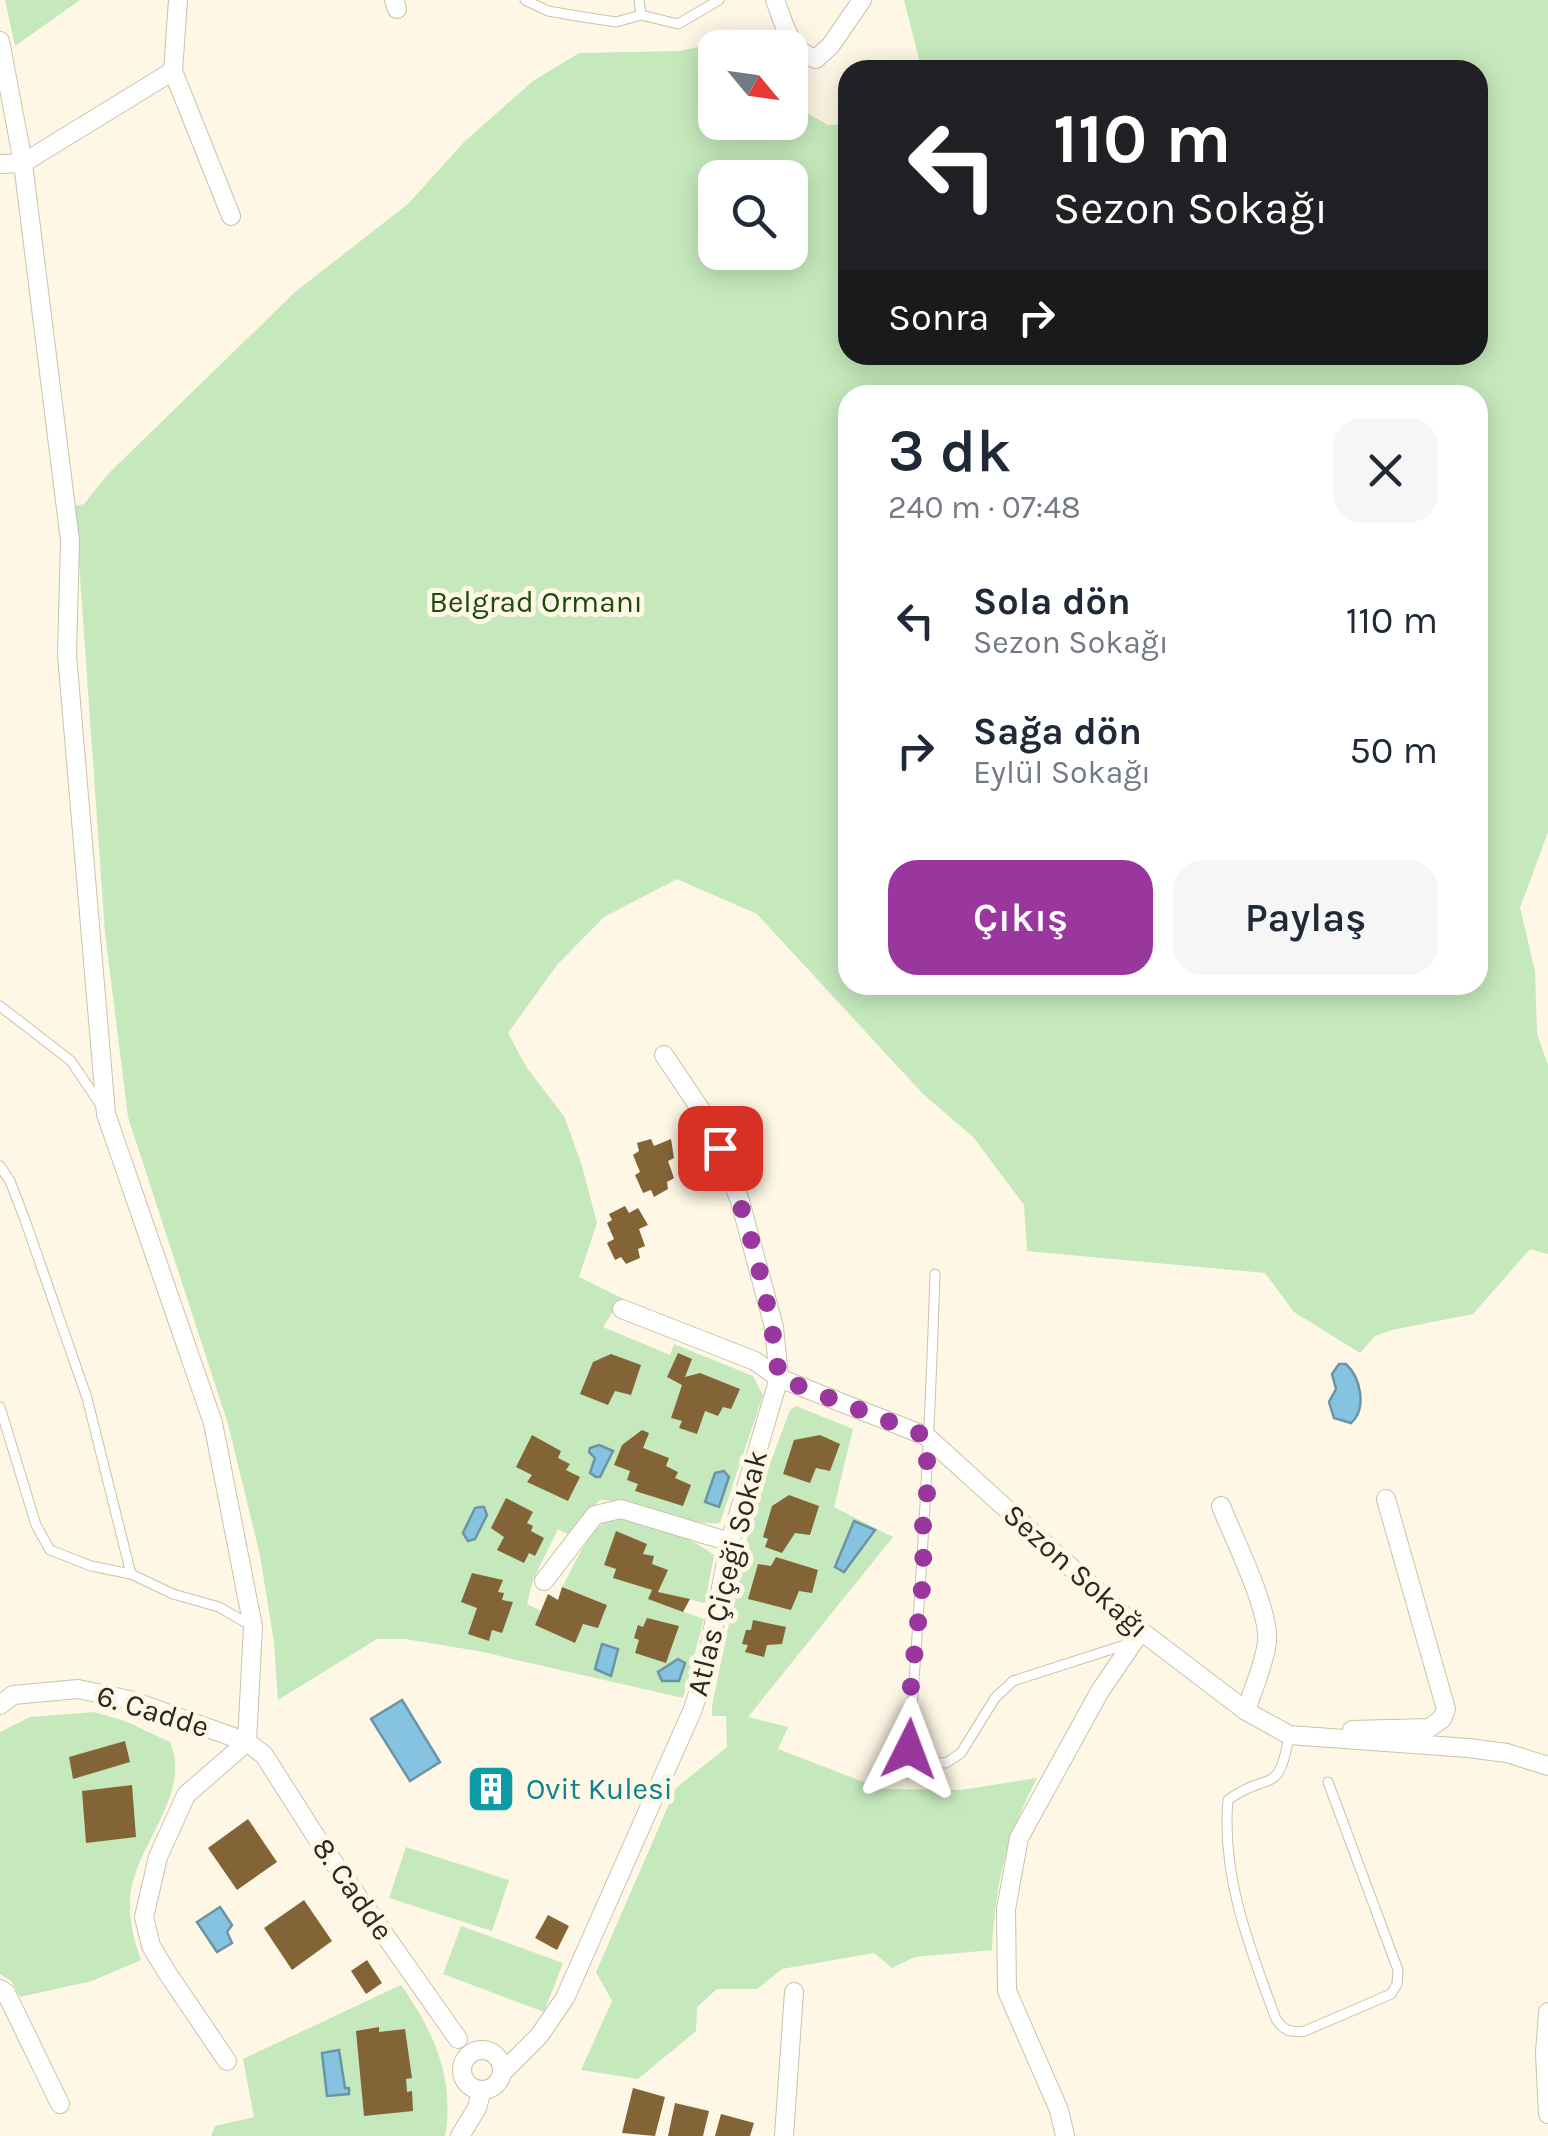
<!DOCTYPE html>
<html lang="tr">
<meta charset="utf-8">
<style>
body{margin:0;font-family:Karla,sans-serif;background:#f6f6f7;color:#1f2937;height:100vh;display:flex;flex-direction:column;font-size:38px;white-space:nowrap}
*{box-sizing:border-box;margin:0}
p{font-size:32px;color:#747a83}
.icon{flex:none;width:55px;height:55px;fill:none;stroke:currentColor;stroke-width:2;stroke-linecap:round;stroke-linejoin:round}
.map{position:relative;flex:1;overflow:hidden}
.details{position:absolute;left:838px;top:385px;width:650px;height:610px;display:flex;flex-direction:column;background:#fff;border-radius:30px;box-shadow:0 5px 25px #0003}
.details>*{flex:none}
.top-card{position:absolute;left:838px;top:60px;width:650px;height:305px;border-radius:30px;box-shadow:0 5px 25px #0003;background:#202124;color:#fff;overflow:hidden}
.needle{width:65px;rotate:119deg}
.controls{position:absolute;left:698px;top:30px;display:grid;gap:20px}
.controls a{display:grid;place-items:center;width:110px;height:110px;border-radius:20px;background:#fff;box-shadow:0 5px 25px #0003;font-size:50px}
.pin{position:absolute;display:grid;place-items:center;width:85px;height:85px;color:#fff;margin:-42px;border-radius:20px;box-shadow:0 5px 15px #0006}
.me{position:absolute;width:110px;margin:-55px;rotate:3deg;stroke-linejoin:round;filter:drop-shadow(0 0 8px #0008)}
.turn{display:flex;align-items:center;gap:35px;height:210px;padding:0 50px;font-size:45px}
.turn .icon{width:130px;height:130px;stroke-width:2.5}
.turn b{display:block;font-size:70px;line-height:85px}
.then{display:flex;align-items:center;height:95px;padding:0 50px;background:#0003;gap:20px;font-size:38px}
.round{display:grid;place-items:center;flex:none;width:105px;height:105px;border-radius:30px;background:#f6f6f7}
.head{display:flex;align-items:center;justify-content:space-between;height:170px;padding:0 50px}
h1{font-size:60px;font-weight:600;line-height:75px}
.action{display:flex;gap:20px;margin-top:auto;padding:20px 50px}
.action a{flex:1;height:115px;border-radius:30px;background:#99379e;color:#fff;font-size:40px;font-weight:600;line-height:115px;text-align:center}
.action a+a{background:#f6f6f7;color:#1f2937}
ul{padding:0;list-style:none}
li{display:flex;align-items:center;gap:30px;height:130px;padding:0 50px}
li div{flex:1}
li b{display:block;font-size:38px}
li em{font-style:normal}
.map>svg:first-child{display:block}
</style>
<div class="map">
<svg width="1548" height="2136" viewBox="0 0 1548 2136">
<rect width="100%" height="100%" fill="#fef7e5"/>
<!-- green -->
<g fill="#c5e9bc" fill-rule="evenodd">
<path d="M5,0H80L15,46Z"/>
<path d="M904,0H1548V832L1520,908L1535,971L1537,1034L1548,1065V1254L1530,1249L1473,1314L1392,1330L1375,1336L1360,1353L1294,1312L1265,1273L1027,1251L1024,1205L974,1138L923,1094L757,914L677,879L604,917L557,965L508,1033L527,1068L564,1116L582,1166L597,1223L579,1277L622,1298L603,1327L670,1355L674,1344L753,1376L763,1395L720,1523C681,1526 642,1501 600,1500L579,1519L569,1535L558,1529L533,1580L527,1604L541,1611L535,1625L575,1642L583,1624L598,1627L607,1605L562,1587C573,1569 586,1534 605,1522C628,1509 696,1540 714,1555L705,1603L658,1592L667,1570L652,1564L654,1556L643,1554L616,1532L604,1565L616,1569L614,1578L652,1590L649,1599L704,1619L683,1698L478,1651L405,1639H377L278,1700L274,1643L260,1555L228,1424L128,1117L105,933L75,506L84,504L108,474L295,292L408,204L464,142L533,81L579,53L680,51L751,35L757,47L715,48V122H790V103L828,125L847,124L848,355H1478V70H912L920,63ZM715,178H790V252H715ZM848,395H1478V985H848Z"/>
<path d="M796,1406L853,1429L834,1507L893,1537L748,1717L788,1727L778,1749L882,1789L961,1790L1037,1778C1005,1841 996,1880 992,1950L915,1957L892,1968L874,1953L782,1969L757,1989H717L697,2007L696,2031L638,2079L581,2070L612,2001L596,1972L676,1788L727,1747L726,1716H712V1706L745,1546L764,1480L790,1410Z"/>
<path d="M94,1712L125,1721L170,1742C193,1795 134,1845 130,1898C129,1920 134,1941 141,1960L92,1981L20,1997L12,1982L0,1974V1732L30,1717Z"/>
<path d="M406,1847L509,1880L492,1931L389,1898Z"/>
<path d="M461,1926L563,1963L544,2012L443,1974Z"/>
<path d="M401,1985C434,2031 455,2079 445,2136H211L215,2126L254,2117L243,2059Z"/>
</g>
<!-- water -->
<g fill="#86c3e0" stroke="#6b94a6" stroke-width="2.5">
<path d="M1339,1364H1346C1361,1378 1367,1409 1351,1423L1334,1418L1329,1402L1336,1389L1332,1374Z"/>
<path d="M599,1445L613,1451L600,1477H596L590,1473L595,1458L589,1452L590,1448Z"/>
<path d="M724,1471L729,1477L719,1507L705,1502L715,1473Z"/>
<path d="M480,1507H484L487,1515L475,1539L468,1541L463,1533L475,1508Z"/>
<path d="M854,1521L875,1530L844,1572L835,1567Z"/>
<path d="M602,1644L618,1649L611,1676L595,1669Z"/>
<path d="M678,1659L685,1663L679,1681H662L658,1672Z"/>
<path d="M402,1700L440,1762L410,1781L371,1719Z"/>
<path d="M220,1907L232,1925L227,1932L232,1943L217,1952L197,1922Z"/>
<path d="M339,2050L345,2088H349V2094L327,2096L322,2053Z"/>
</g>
<!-- building -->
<g fill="#836436">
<path d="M651,1139L654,1146L671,1139L674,1158L668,1161L674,1178L667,1182L668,1189L654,1197L651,1190L643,1193L635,1175L640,1172L633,1155L639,1151L637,1143Z"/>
<path d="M625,1206L629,1213L638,1208L648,1225L639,1229L645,1246L638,1249L640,1258L626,1264L621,1257L615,1260L607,1243L614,1239L607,1223L612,1220L609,1214Z"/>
<path d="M678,1353L692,1359L685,1377L700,1373L740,1389L731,1409L723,1407L718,1416L705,1411L697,1434L679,1428L682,1421L671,1418L682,1385L667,1377Z"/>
<path d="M611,1354L641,1365L631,1395L615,1391L608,1405L580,1394L593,1362Z"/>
<path d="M642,1430L649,1433L643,1448L669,1458L666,1466L678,1472L675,1478L691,1485L683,1506L635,1491L638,1484L627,1480L630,1471L614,1465L622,1445Z"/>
<path d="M532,1435L561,1451L558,1458L570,1464L566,1470L580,1477L568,1501L527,1482L532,1475L516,1467Z"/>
<path d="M820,1435L840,1444L830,1471L816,1468L810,1483L783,1474L794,1440Z"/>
<path d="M789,1495L819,1506L810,1535L795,1533L782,1553L765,1547L768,1539L763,1537L772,1506Z"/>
<path d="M506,1498L533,1512L527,1523L533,1526L531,1531L544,1538L535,1556L529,1553L524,1563L497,1550L504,1537L491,1528Z"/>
<path d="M616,1531L647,1544L643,1554L654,1556L652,1564L668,1570L658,1592L690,1599L683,1612L648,1599L652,1590L613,1578L616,1569L604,1565Z"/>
<path d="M776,1557L818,1570L812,1593L799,1591L791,1610L748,1599L758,1564L771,1566Z"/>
<path d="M472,1573L503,1580L498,1592L504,1593L502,1600L513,1602L502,1633L492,1630L489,1641L468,1634L477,1608L461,1602Z"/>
<path d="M562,1587L607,1605L598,1628L583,1624L575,1643L535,1625L548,1594L558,1600Z"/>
<path d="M647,1618L679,1626L666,1663L635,1653L639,1640L634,1638L638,1625L643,1627Z"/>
<path d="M753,1620L786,1627L782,1644L767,1645L764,1657L745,1652L748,1645L742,1644L746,1630H751Z"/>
<path d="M125,1741L130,1762L73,1779L69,1757Z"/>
<path d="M507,1768V1809L476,1810L475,1769Z"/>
<path d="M132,1785L136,1837L86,1843L82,1791Z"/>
<path d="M248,1819L277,1862L237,1890L208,1848Z"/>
<path d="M304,1900L332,1941L292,1970L264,1928Z"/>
<path d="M548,1915L569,1926L557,1950L535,1938Z"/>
<path d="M367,1960L382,1983L366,1994L351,1971Z"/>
<path d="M379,2027V2032L405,2029L412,2078L406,2079L407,2092L412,2091L413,2111L364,2116L356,2031Z"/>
<path d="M633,2088L665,2097L655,2136L622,2133Z"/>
<path d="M675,2103L709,2111L703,2136H668Z"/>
<path d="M721,2114L754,2123L750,2136H715Z"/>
</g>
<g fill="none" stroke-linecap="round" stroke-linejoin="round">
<!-- service casing -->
<g stroke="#cbc2ac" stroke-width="11">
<g id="service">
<path d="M525,0L548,11L583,17L616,22L641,15L678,24L719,0"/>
<path d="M639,0L641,15"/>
<path d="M0,1006L71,1061L102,1107"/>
<path d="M0,1166L10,1181L25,1220L87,1398L131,1574"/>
<path d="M935,1274C930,1433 921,1591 909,1749L915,1758L924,1762L946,1763L961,1753L995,1698L1013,1681L1131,1643"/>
<path d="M0,1407L36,1525L50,1550L91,1566L131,1574L173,1594L219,1607L250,1625"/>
<path d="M1289,1735C1279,1798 1268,1770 1228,1800C1221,1876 1250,1949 1276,2019C1284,2031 1291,2033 1305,2031L1391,1994L1397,1984L1398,1970L1328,1782"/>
</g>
</g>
<!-- minor casing -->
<g stroke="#cbc2ac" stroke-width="20">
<g id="minor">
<path d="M178,0L173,71L231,216"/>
<path d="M394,0L397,9"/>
<path d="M775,0C785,25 788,50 816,59L831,45L862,0"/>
<path d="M0,41L23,163L70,541L67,655L106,1114L213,1423L253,1627L247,1742L186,1795L158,1857L144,1917L151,1946L166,1971L227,2061"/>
<path d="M0,164L23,163L173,71"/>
<path d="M622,1309L755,1361L779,1378L926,1436L1141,1631L1246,1711L1289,1735L1468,1748L1507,1753L1548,1766"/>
<path d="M1221,1506C1234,1539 1270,1610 1267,1642C1264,1666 1253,1688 1246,1711"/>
<path d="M544,1581L595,1515L621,1509L730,1542"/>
<path d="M0,1705L13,1695L78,1689L130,1700L247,1742L264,1755L320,1843L458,2039"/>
<path d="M1352,1730L1429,1728L1442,1719L1446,1709L1386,1499"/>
<path d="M0,1989L6,1993L60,2104"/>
<path d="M1548,2012L1545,2053L1548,2114"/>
<circle cx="482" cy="2070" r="20"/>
<path d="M502,2073L539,2036L565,1998L693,1709L704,1675L730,1542L779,1378L774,1327L740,1201L709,1122L664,1055"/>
<path d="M460,2136L477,2108L482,2090"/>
<path d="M784,2136L794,1992"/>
<path d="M1065,2136L1059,2110L1007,1991L1006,1909L1019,1838L1100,1691L1141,1631"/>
</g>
</g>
<!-- service -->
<use href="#service" stroke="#fff" stroke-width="9"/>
<!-- minor -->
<use href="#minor" stroke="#fff" stroke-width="18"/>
</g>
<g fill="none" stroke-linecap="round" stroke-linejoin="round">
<!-- route -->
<path stroke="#99379e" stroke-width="18" stroke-dasharray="0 32.4" d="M720,1148C749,1223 770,1298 779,1378L926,1436L928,1485L922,1534L924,1571L911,1684L909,1749"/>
</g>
<!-- icons -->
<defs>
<g id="building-square" transform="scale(2.5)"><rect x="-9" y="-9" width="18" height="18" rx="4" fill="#0f9aa8" stroke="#fef7e5"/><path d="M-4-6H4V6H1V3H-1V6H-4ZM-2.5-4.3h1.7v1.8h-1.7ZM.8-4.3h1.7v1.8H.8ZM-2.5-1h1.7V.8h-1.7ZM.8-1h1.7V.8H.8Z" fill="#fff"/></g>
</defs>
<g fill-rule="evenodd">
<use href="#building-square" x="491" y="1789"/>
</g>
<g text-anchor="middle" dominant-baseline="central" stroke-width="10" stroke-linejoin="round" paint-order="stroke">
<!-- park labels -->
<g font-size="30" fill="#1b4b0d" stroke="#fef7e5">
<text x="536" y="602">Belgrad Ormanı</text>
</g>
<!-- street labels -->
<g font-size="30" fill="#2b281f" stroke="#fef7e5">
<text transform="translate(1076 1571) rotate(42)">Sezon Sokağı</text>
<text transform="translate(727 1573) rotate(-76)">Atlas Çiçeği Sokak</text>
<text transform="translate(153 1711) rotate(17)">6. Cadde</text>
<text transform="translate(353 1889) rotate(55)">8. Cadde</text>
</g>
<!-- culture labels -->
<g font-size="30" fill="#0d838f" stroke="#fef7e5" text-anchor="start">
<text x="526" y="1789">Ovit Kulesi</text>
</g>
</g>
</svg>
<div class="controls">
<a><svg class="needle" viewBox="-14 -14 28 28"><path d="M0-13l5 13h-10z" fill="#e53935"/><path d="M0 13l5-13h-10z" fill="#747a83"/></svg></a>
<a><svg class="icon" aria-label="search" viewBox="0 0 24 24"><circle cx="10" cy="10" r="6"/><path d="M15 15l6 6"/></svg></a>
</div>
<div class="pin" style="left:720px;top:1148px;background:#d93025"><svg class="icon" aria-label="arrive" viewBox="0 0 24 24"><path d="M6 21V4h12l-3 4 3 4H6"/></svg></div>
<svg class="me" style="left:909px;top:1749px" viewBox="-20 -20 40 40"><path d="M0-17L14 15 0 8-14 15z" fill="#99379e" stroke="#fff" stroke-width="4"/></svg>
<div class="top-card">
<div class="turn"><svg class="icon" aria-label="left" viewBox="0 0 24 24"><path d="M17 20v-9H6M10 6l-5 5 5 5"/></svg><div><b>110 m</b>Sezon Sokağı</div></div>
<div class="then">Sonra<svg class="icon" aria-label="right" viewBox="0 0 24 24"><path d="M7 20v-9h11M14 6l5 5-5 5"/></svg></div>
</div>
<section class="details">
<div class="head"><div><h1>3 dk</h1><p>240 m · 07:48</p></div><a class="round"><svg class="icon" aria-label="close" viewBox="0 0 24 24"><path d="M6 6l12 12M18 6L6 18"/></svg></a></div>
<ul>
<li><svg class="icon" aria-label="left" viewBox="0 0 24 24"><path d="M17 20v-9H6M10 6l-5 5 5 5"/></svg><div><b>Sola dön</b><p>Sezon Sokağı</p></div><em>110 m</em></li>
<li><svg class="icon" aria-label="right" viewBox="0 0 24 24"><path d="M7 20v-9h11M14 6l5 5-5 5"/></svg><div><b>Sağa dön</b><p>Eylül Sokağı</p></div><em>50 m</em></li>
</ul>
<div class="action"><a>Çıkış</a><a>Paylaş</a></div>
</section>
</div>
